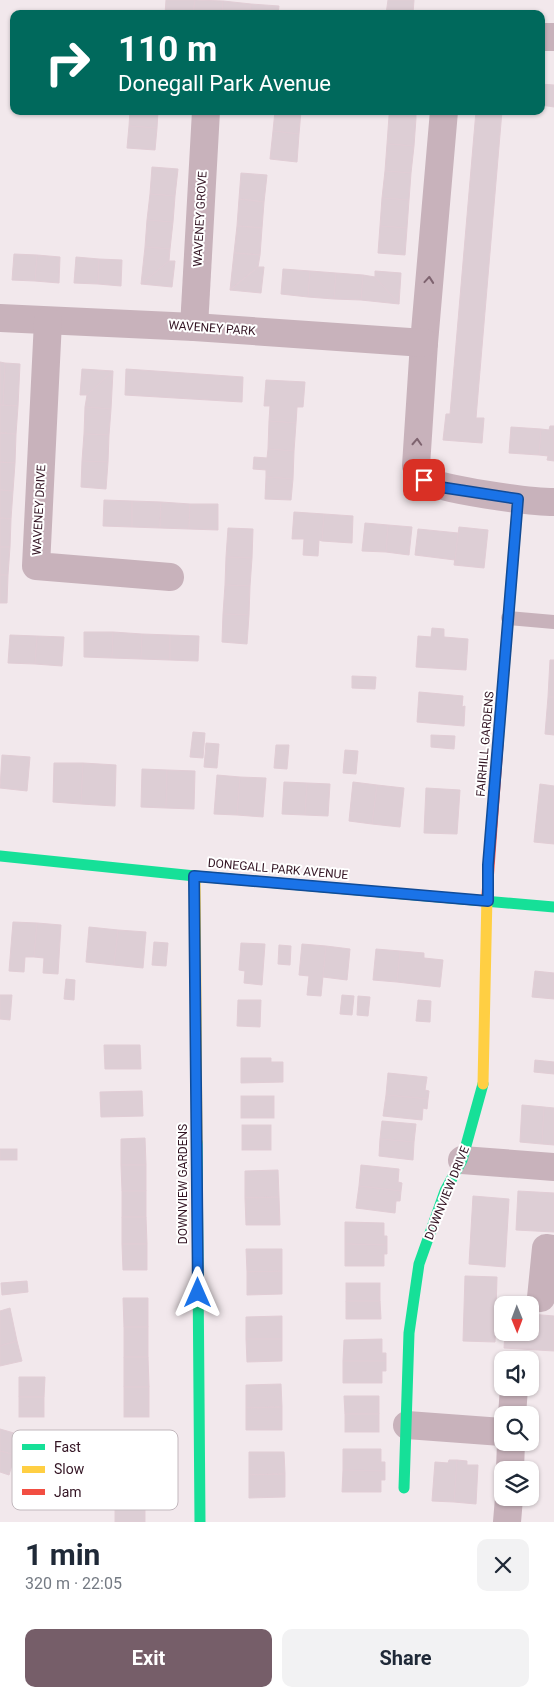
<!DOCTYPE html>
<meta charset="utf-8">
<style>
body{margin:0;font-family:Roboto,sans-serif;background:#f2f2f3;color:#1f2937;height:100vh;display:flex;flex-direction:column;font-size:19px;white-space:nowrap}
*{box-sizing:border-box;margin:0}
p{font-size:16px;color:#747a83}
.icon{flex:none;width:28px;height:28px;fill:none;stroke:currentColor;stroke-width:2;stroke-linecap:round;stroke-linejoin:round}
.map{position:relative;height:1522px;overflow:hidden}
.drawer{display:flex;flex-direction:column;background:#fff;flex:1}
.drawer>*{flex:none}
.top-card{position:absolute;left:10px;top:10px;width:535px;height:105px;border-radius:10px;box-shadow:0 1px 4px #0004;background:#00695c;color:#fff;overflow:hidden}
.needle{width:32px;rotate:179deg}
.buttons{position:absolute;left:494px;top:1296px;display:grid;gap:10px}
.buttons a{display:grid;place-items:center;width:45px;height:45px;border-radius:10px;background:#fff;box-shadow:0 1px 4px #0004;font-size:25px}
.pin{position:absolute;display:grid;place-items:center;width:42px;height:42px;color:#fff;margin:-21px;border-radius:10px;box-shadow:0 2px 8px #0006}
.me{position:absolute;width:55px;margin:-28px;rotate:0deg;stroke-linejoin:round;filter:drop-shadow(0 0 4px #0008)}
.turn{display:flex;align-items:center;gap:18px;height:105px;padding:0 25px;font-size:22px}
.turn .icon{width:65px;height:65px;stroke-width:2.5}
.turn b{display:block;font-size:35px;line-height:42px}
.round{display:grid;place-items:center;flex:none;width:52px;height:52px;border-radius:10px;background:#f2f2f3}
.overview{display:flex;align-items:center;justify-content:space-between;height:85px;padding:0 25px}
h1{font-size:30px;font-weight:700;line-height:38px}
.cta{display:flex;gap:10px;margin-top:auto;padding:10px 25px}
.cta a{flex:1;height:58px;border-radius:10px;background:#765e69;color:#fff;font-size:20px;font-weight:700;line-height:58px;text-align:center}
.cta a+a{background:#f2f2f3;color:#1f2937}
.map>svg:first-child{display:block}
</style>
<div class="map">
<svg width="554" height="1522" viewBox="0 0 554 1522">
<rect width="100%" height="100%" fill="#f2e8ec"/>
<!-- building -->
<g fill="#ddced5" stroke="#e1cdd5">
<path d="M166,0H195L193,14H165Z"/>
<path d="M195,0L223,1L222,14H193Z"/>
<path d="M388,0H414L413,14H386Z"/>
<path d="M223,1L251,4L250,14H222Z"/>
<path d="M251,4L279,6L278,14H250Z"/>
<path d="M541,84L554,85V107L541,105Z"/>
<path d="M130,111H158L157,128L129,126Z"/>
<path d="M275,111H301L299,134L273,131Z"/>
<path d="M390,111H416V118L389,116Z"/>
<path d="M476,111H502L476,418H484L482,443L443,440L446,414H450Z"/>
<path d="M389,116L416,118L414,146L387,144Z"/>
<path d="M129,126L157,128L155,150L127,148Z"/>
<path d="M273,131L299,134L297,162L270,159Z"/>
<path d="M387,144L414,146L411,173L385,171Z"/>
<path d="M152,167L178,169L175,196L150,194Z"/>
<path d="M385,171L411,173L409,200L382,198Z"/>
<path d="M241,173L267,175L264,202L239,199Z"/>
<path d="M150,194L175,196L173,222L147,220Z"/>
<path d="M382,198L409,200L407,228L380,226Z"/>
<path d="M239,199L264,202L262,228L237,226Z"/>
<path d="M147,220L173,222L170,249L145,247Z"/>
<path d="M237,226L262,228L260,255L234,253Z"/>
<path d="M380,226L407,228L405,255L378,253Z"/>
<path d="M145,247L170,249L169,261L141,284Z"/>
<path d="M234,253L260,255L258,267L230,290Z"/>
<path d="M14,254L37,255L35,281L12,280Z"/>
<path d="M37,255L60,257L59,283L35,281Z"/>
<path d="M76,257L99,259L98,284L74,283Z"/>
<path d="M99,259L122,260L121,286L98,284Z"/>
<path d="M169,261H175L172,287L141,284Z"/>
<path d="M258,267H264L261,293L230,290Z"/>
<path d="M283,269L310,271L308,297L281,294Z"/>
<path d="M310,271L336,273L334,299L308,297Z"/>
<path d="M375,271L401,273L399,304L375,277Z"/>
<path d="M336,273L363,275L361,300L334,299Z"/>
<path d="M363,275L375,277L399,304L361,300Z"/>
<path d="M0,362L5,363L3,405H0Z"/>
<path d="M5,363L20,364L18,406L3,405Z"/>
<path d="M82,369L113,371L87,395H80Z"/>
<path d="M126,369L243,377L242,402L125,395Z"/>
<path d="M113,371L111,409L85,407L87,395Z"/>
<path d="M266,380L305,382L303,407H297L296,423L269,421L270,406H264Z"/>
<path d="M0,405L18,406L16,434L0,433Z"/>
<path d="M85,407L111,409L109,435L84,434Z"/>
<path d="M269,421L296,423L294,451L268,449Z"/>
<path d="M550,426H554V461L547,460L548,456L539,455L541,429L549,430Z"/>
<path d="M511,427L541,429L539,455L509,453Z"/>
<path d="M0,433L16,434L15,463L0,462Z"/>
<path d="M84,434L109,435L108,462L82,461Z"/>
<path d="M268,449L294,451L293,479L266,477V470L253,469L254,457L267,458Z"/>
<path d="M82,461L108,462L106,489L81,487Z"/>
<path d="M0,462L15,463L13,491L0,490Z"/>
<path d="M266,477L293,479L291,500L265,499Z"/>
<path d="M0,490L13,491L11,519L0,518Z"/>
<path d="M104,500L132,501V527L103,526Z"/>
<path d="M132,501L161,502L160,528L132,527Z"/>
<path d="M161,502L190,504L189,529L160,528Z"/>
<path d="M190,504H218V530L189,529Z"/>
<path d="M294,512L324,514L322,541L319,540L318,556L303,555L304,539H292Z"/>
<path d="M324,514L353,516L352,543L322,541Z"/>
<path d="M0,518L11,519L10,547H0Z"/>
<path d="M365,523L388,525L386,552L362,551Z"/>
<path d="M388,525L412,527L409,555L386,552Z"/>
<path d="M459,527L488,530L484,568L454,565Z"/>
<path d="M228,528L253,529L252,558L226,557Z"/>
<path d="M418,529L458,533L455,560L415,555Z"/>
<path d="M0,547H10L8,575H0Z"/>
<path d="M226,557L252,558L250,586L225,585Z"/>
<path d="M0,575H8L7,603H0Z"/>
<path d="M225,585L250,586L249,615L223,614Z"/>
<path d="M223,614L249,615L247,644L222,642Z"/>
<path d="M432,628L444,629V637L468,639L466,670L416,667L418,636L431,637Z"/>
<path d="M84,632H113L112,658L84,657Z"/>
<path d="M113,632L142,634L141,659L112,658Z"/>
<path d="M142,634L170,635V660L141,659Z"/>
<path d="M10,635L37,636L35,664L8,663Z"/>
<path d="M170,635L199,636L198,661L170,660Z"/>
<path d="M37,636L64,637L62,666L35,664Z"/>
<path d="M550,660H554V697H548Z"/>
<path d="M352,676L376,677L375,689L352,688Z"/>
<path d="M419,692L463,696L462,707L465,706L464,726L417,722Z"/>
<path d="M548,697H554V735L545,734Z"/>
<path d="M193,732L205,733L203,758L190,757Z"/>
<path d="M431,735L455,736L454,749L431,747Z"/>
<path d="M206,743L219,744L217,768L204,767Z"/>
<path d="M276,745H289L287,769L274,768Z"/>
<path d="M345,750L358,751L356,774L343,773Z"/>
<path d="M2,755L30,757L27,791L0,788Z"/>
<path d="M54,763H83L81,804L53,802Z"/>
<path d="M83,763L116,765L115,806L81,804Z"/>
<path d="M142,769L167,770L166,808L141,807Z"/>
<path d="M167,770L195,771L194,809L166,808Z"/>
<path d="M217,775L240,777L237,815L214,814Z"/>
<path d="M240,777L266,778L263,817L237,815Z"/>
<path d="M284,782L307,783L305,815L282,814Z"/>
<path d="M353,782L377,785L372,824L349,821Z"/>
<path d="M307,783L330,784L328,816L305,815Z"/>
<path d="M540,784L554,786V844L534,842Z"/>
<path d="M377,785L404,788L400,827L372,824Z"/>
<path d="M426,788L460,790L457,834L424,833Z"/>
<path d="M13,922L37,923L34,957H25L24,972L9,971Z"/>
<path d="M37,923L61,925L58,974L43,973L44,958L34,957Z"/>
<path d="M89,927L118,930L114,965L86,962Z"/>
<path d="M118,930L146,932L143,968L114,965Z"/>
<path d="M154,942L168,943L166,966L152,965Z"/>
<path d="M241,943L265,944L262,985L244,983L245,971L239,970Z"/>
<path d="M302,944L326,946L321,996L307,995L309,976L299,975Z"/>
<path d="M279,945L291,946L290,965L278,964Z"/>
<path d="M326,946L350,949L347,980L323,977Z"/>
<path d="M376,949L400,951L397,982L373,980Z"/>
<path d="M400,951L424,953V958L443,960L440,987L397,982Z"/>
<path d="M535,971L554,973V999L532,997Z"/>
<path d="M66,979L75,980L74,1000L64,999Z"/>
<path d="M0,995H12L10,1020L0,1019Z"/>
<path d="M342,995L354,996L352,1015L340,1014Z"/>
<path d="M358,996L370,997L368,1016L357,1015Z"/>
<path d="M238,1000H261L260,1027L237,1026Z"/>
<path d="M418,1000L431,1001L430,1022L416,1021Z"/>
<path d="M104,1045H140L141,1069H105Z"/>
<path d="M241,1058H271V1062H283V1082L241,1083Z"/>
<path d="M535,1060L554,1062V1074L534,1072Z"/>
<path d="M388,1073L427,1077L425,1090L429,1091L428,1099L386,1095Z"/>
<path d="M142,1091L143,1116L101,1117L100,1092Z"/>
<path d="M386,1095L428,1099L427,1109L423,1108L422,1120L383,1116Z"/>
<rect x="241" y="1096" width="33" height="22"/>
<path d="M522,1105L544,1107L542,1144L520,1142Z"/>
<path d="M544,1107L554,1108V1145L542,1144Z"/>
<path d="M382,1121L416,1124L414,1142L380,1139Z"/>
<rect x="242" y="1125" width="29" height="25"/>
<path d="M145,1138L146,1165H121V1139Z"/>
<path d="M380,1139L414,1142L413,1160L379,1156Z"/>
<rect x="0" y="1149" width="17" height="11"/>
<path d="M121,1165H146V1191H122Z"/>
<path d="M361,1165L399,1169L398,1182L402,1183L401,1191L359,1186Z"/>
<path d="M278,1170L279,1197L245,1198V1171Z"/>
<path d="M359,1186L401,1191L400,1201H396L395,1213L356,1208Z"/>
<rect x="122" y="1191" width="24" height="26"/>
<path d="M518,1191L554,1193V1232L516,1230Z"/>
<path d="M473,1196L509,1199L505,1267L469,1264Z"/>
<path d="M279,1197L280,1225H246L245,1198Z"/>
<path d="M122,1217H146L147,1244H122Z"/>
<path d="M345,1222L384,1223V1236H387V1245L345,1244Z"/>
<path d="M122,1244H147V1270H123Z"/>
<path d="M345,1244L387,1245V1254H384V1266H345Z"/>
<path d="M246,1249H282V1271L247,1272Z"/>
<path d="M282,1271V1294L247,1295V1272Z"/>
<path d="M465,1276L497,1277L495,1342L463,1341Z"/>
<path d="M27,1281L28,1292L2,1295L1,1283Z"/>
<rect x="346" y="1283" width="34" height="18"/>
<path d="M123,1298H148V1327H124Z"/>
<path d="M346,1301H380L381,1319H346Z"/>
<path d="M10,1308L17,1341L0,1346V1311Z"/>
<path d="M530,1314L554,1316V1351L504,1348L505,1332H530Z"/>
<path d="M282,1316V1339H246V1317Z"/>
<rect x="124" y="1327" width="24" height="30"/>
<path d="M246,1339H282V1361L247,1362Z"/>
<path d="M382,1339V1353H386V1361H343L344,1340Z"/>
<path d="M17,1341L22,1361L0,1366V1346Z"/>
<path d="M124,1357H148L149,1387H124Z"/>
<path d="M343,1361H386V1371H382V1383H343Z"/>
<path d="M19,1377H45L44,1397H19Z"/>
<path d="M281,1384L282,1407L246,1408V1385Z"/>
<rect x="124" y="1387" width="25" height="30"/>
<path d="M344,1396H379V1414H345Z"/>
<rect x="19" y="1397" width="25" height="20"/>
<path d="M282,1407V1430H246V1408Z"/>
<rect x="345" y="1414" width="34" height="18"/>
<path d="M0,1429L21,1435L15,1455L0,1451Z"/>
<path d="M343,1449H381V1462H385V1471L343,1470Z"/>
<path d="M0,1451L15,1455L9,1475L0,1472Z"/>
<path d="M249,1452H284L285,1474L249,1475Z"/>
<path d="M449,1460H457L454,1502L432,1501L435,1462L448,1463Z"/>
<path d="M457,1460L467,1461V1465H478L476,1504L454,1502Z"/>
<path d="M343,1470L385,1471V1480H381V1492H342Z"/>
<path d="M285,1474V1497L249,1498V1475Z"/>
<rect x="115" y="1500" width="30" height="22"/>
</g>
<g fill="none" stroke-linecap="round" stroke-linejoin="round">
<!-- lane -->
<path stroke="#c8b2bb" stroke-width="14" d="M508,618L554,622"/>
<!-- street -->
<g stroke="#c8b2bb" stroke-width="28">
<path d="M541,37H554"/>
<path d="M444,111L424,343L416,466C418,470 421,476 424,479C436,490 535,502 554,502"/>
<path d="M0,318L194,327L424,343"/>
<path d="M48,321L36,566L170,577"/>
<path d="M194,327L206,111"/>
<path d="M462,1160L554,1167"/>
<path d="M541,1298L546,1248L554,1249"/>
<path d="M512,1415L514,1388"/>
<path d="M407,1425L502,1432"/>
<path d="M510,1470L511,1442"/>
<path d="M507,1522L509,1498"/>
</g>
<!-- fast -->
<g stroke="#16e098" stroke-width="11">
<path d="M0,856L195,876L554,907"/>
<path d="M197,1142L200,1522"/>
<path d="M404,1488L409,1333L419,1264L445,1191L462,1160L483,1084"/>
</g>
<!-- slow -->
<g stroke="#ffcf43" stroke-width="11">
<path d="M498,745L518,499"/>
<path d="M195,876L197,1142"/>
<path d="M483,1084L487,895"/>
</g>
<!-- jam -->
<path stroke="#f24e42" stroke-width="11" d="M487,895L498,745"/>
</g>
<!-- one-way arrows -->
<defs><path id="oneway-chevron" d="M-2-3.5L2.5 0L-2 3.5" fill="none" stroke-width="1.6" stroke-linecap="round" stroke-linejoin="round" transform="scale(1.25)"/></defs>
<g stroke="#7e636f">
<use href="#oneway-chevron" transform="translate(429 280) rotate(-85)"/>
<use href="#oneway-chevron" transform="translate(417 442) rotate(-87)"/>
</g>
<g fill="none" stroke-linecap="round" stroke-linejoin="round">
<!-- route casing -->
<g stroke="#114b97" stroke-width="12">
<path id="route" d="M198,1293L194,876L488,901V865L518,499L440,487L424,480"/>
</g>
<!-- route -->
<use href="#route" stroke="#1a73e8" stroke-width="9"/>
</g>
<g text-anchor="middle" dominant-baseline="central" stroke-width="4" stroke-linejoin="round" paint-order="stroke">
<!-- street labels -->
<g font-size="12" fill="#331423" stroke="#fff">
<text transform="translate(200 219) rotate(-87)">WAVENEY GROVE</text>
<text transform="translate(212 328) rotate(4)">WAVENEY PARK</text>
<text transform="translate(39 510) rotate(-87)">WAVENEY DRIVE</text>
<text transform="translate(485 744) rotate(-85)">FAIRHILL GARDENS</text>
<text transform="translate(278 869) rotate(5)">DONEGALL PARK AVENUE</text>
<text transform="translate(183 1184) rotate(-90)">DOWNVIEW GARDENS</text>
<text transform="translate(447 1193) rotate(-68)">DOWNVIEW DRIVE</text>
</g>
</g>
<!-- legend -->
<rect x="12" y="1430" width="166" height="80" rx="8" fill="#fff" stroke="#c2b8bd" stroke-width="1"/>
<rect x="22" y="1444" width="23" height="6" fill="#16e098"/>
<rect x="22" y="1466" width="23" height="7" fill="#ffcf43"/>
<rect x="22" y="1489" width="23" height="6" fill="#f24e42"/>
<g font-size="14" fill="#331423">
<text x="54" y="1452">Fast</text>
<text x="54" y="1474">Slow</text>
<text x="54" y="1497">Jam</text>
</g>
</svg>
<div class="buttons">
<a><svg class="needle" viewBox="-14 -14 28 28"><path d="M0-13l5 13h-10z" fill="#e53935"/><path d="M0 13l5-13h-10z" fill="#747a83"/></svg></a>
<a><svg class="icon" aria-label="sound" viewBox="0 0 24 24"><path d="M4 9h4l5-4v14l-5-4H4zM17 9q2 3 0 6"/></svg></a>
<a><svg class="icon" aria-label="search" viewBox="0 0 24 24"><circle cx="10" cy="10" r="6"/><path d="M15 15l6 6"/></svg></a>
<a><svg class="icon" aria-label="layers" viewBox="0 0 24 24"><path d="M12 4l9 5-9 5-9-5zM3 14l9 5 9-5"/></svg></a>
</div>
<div class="pin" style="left:424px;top:480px;background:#d93025"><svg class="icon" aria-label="arrive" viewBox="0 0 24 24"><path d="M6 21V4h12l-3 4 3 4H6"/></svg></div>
<svg class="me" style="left:198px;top:1293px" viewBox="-20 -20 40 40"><path d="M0-17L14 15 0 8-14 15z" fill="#1a73e8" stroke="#fff" stroke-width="4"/></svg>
<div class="top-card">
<div class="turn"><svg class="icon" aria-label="right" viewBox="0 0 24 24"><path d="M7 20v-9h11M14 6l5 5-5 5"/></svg><div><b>110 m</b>Donegall Park Avenue</div></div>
</div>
</div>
<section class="drawer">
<div class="overview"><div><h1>1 min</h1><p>320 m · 22:05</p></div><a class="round"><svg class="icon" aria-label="close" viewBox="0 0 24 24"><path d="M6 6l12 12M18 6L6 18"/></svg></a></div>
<div class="cta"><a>Exit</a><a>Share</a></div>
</section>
